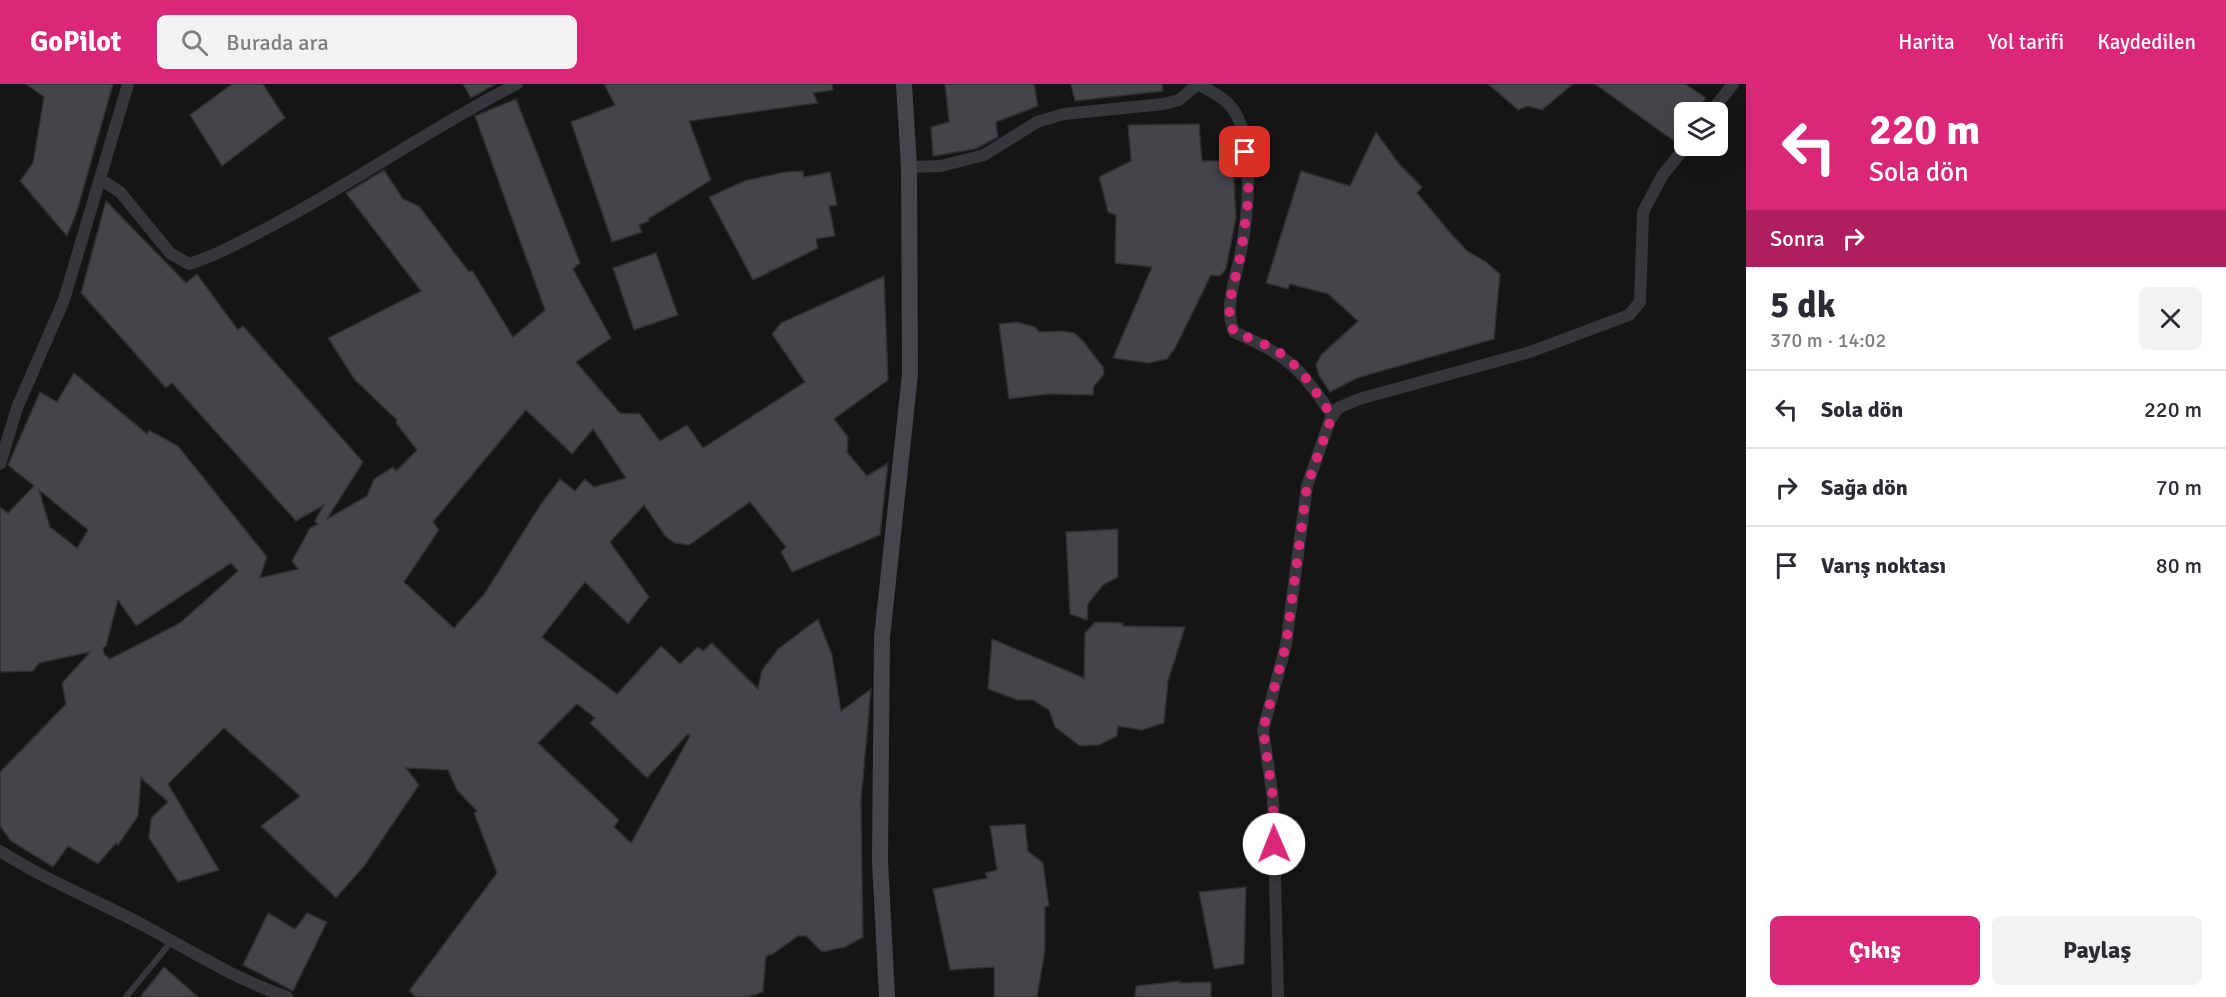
<!DOCTYPE html>
<html lang="tr">
<meta charset="utf-8">
<style>
body{margin:0;font-family:Signika,sans-serif;background:#f2f2f3;color:#2b2b33;height:100vh;display:flex;flex-direction:column;font-size:22px;white-space:nowrap}
*{box-sizing:border-box;margin:0}
p{font-size:20px;color:#7c7c81}
.icon{flex:none;width:33px;height:33px;fill:none;stroke:currentColor;stroke-width:2;stroke-linecap:round;stroke-linejoin:round}
.map{position:relative;flex:1;overflow:hidden}
.panel{display:flex;flex-direction:column;background:#fff;width:480px}
.panel>*{flex:none}
.banner{background:#db2777;color:#fff;overflow:hidden}
.controls{position:absolute;left:1674px;top:18px;display:grid;gap:12px}
.controls a{display:grid;place-items:center;width:54px;height:54px;border-radius:9px;background:#fff;box-shadow:0 6px 24px #0002;font-size:30px}
.pin{position:absolute;display:grid;place-items:center;width:51px;height:51px;color:#fff;margin:-26px;border-radius:12px;box-shadow:0 3px 9px #0006}
.me{position:absolute;width:66px;margin:-33px;rotate:359deg;stroke-linejoin:round;filter:drop-shadow(0 0 4px #0008)}
.turn{display:flex;align-items:center;gap:21px;height:126px;padding:0 24px;font-size:27px}
.turn .icon{width:78px;height:78px;stroke-width:2.5}
.turn b{display:block;font-size:42px;line-height:51px}
.then{display:flex;align-items:center;height:57px;padding:0 24px;background:#0003;gap:12px;font-size:22px}
.round{display:grid;place-items:center;flex:none;width:63px;height:63px;border-radius:9px;background:#f2f2f3}
.summary{display:flex;align-items:center;justify-content:space-between;height:102px;padding:0 24px}
h1{font-size:36px;font-weight:800;line-height:45px}
.cta{display:flex;gap:12px;margin-top:auto;padding:12px 24px}
.cta a{flex:1;height:69px;border-radius:9px;background:#db2777;color:#fff;font-size:24px;font-weight:800;line-height:69px;text-align:center}
.cta a+a{background:#f2f2f3;color:#2b2b33}
ul{padding:0;list-style:none}
li{display:flex;align-items:center;gap:18px;height:78px;padding:0 24px;border-top:2px solid #e1e1e2}
li div{flex:1}
li b{display:block;font-size:22px}
li em{font-style:normal}
header{display:flex;align-items:center;gap:36px;box-sizing:border-box;height:84px;padding:0 30px;background:#db2777;color:#fff}
header strong{font-size:28px}
nav{display:flex;gap:33px;margin-inline-start:auto;font-size:21px}
.search{width:420px;height:54px;background:#f2f2f3;display:flex;align-items:center;gap:15px;box-sizing:border-box;padding:0 21px;border-radius:9px;color:#7c7c81;font-size:22px}
main{display:flex;flex:1;min-height:0}
.map>svg:first-child{display:block}
</style>
<header>
<strong>GoPilot</strong>
<div class="search"><svg class="icon" aria-label="search" viewBox="0 0 24 24"><circle cx="10" cy="10" r="6"/><path d="M15 15l6 6"/></svg>Burada ara</div>
<nav><a>Harita</a><a>Yol tarifi</a><a>Kaydedilen</a></nav>
</header>
<main>
<div class="map">
<svg width="1746" height="913" viewBox="0 0 1746 913">
<rect width="100%" height="100%" fill="#151516"/>
<!-- building -->
<g fill="#444549" stroke="#2f2f32" stroke-width="1.5" fill-rule="evenodd">
<path d="M26,0H113L77,127L67,152L20,97L33,79L44,13Z"/>
<path d="M232,0H263L285,34L222,82L190,31Z"/>
<path d="M463,0H496L471,14Z"/>
<path d="M604,0H832L833,6L813,9L818,19L689,37L711,96L648,135L649,137L639,141L642,148L612,158L571,38L615,21Z"/>
<path d="M945,0H1034L1038,22L996,38L998,53L975,65L933,72L931,43L949,38Z"/>
<path d="M1071,0H1162L1163,7L1075,17Z"/>
<path d="M1488,0H1573L1542,26L1528,22L1518,26Z"/>
<path d="M1595,0H1685L1706,14L1695,28H1684V43L1674,57Z"/>
<path d="M516,15L580,179L573,185L611,254L576,278L620,329L640,330L660,357L687,341L703,364L805,298L772,250L781,239L884,192L888,296L834,335L848,353L847,368L867,392L888,379L880,451L792,488L781,468L786,463L750,418L689,461L675,459L666,453L644,421L610,458L649,513L628,540L585,498L542,553L617,610L661,562L680,580L698,563L703,567L712,559L758,605L762,586L778,565L818,535L832,571L841,627L871,605L861,717L863,853L845,863L822,868L806,852H798L773,870L766,872L763,908L748,913H416L409,907L497,789L474,729L477,727L457,706L448,686L406,684L419,701L365,781L336,814L261,742L300,712L224,644L168,700L219,786L178,798L149,754L151,734L168,718L141,694L138,732L118,761L116,759L98,780L68,762L53,783L11,757L0,742V688L66,620L62,599L90,568L39,579L33,587L0,588V423L8,429L34,402L8,381L40,308L57,318L74,289L147,350L149,346L178,362L267,473L260,494L298,485L292,477L310,444L318,440L315,437L324,421L296,437L172,299L166,304L81,209L106,117L186,199L197,190L238,246L243,242L363,378L327,435L367,412L374,395L393,383L396,387L417,366L396,339L397,336L355,296L328,254L421,207L346,109L384,86L403,115L419,122L469,188L472,186L513,253L545,226L475,32ZM526,326L572,370L593,345L626,394L594,403L585,395L575,407L560,395L541,420L485,509L454,544L404,498L439,446L433,438ZM39,406L88,446L77,464L50,443ZM231,479L238,487L180,539L110,575L104,570L103,564L106,562L118,516L136,542ZM577,620L595,634L590,639L647,694L688,650L690,652L631,759L614,743L619,736L538,659Z"/>
<path d="M1199,40L1202,77H1233L1236,134L1226,185L1220,192L1211,191L1175,264L1167,275L1148,279L1113,274L1152,183L1115,179L1116,131L1108,128L1099,93L1131,77L1128,41Z"/>
<path d="M1376,48L1399,80L1422,103L1417,109L1448,146L1467,167L1485,177L1500,190L1494,255L1357,294L1330,308L1319,292L1316,281L1321,271L1358,237L1328,210L1290,200L1288,205L1266,199L1301,87L1350,102Z"/>
<path d="M803,87L804,93L830,88L837,121L829,122L835,152L816,155L818,164L753,196L709,113L744,97L785,88Z"/>
<path d="M656,169L678,231L634,246L613,184Z"/>
<path d="M1017,238L1035,243L1039,248L1063,247L1074,249L1083,257L1103,283L1104,290L1094,302L1093,311L1048,310L1009,315L999,240Z"/>
<path d="M1118,445V493L1103,501L1088,520L1087,536L1070,530L1066,448Z"/>
<path d="M1095,538L1123,539V542L1185,543L1168,597L1164,639L1142,646L1118,642L1117,652L1099,661L1080,662L1055,643L1049,626L1033,616H1017L988,605L992,555L1084,594L1085,549Z"/>
<path d="M1025,740L1028,767L1043,779L1049,822L1045,823V866L1037,913H994V883L950,886L933,805L987,794L985,789L997,786L990,742Z"/>
<path d="M1246,803L1244,880L1214,885L1199,808Z"/>
<path d="M268,829L295,845L307,829L327,838L293,907L243,881Z"/>
<path d="M164,883L198,913H140Z"/>
<path d="M1180,897V899L1211,898V913H1135L1136,902Z"/>
</g>
<g fill="none" stroke-linecap="round" stroke-linejoin="round">
<!-- lane -->
<path stroke="#36373b" stroke-width="6" d="M126,913L171,858"/>
<!-- street -->
<g stroke="#36373b" stroke-width="12">
<path d="M1198,0C1210,7 1224,13 1232,24C1256,55 1248,135 1240,172C1235,197 1224,222 1234,248C1290,273 1298,282 1333,332"/>
<path d="M1711,28L1733,0"/>
<path d="M909,83L941,82L984,71L1037,38L1064,30L1164,20L1179,16L1198,0"/>
<path d="M100,95L120,108L170,169L189,180C218,171 244,156 271,142C355,98 432,43 517,0"/>
<path d="M0,380L17,324L64,216L128,0"/>
<path d="M0,767C45,796 96,816 143,841C191,867 235,895 287,913"/>
<path d="M1278,913L1273,714L1263,646L1286,561L1307,402L1330,336L1338,324L1359,315L1530,268L1629,231L1640,218L1643,128L1662,92L1686,62"/>
</g>
<!-- secondary -->
<path stroke="#44464b" stroke-width="16" d="M887,913L880,777L882,553L910,290L909,83L904,0"/>
</g>
<g fill="none" stroke-linecap="round" stroke-linejoin="round">
<!-- route -->
<path stroke="#db2777" stroke-width="10" stroke-dasharray="0 18" d="M1245,68L1249,111L1241,170L1231,212L1229,236L1234,248C1248,254 1264,259 1277,267C1302,283 1316,309 1332,332L1307,402L1286,561L1263,645L1273,714L1274,760"/>
</g>
</svg>
<div class="controls">
<a><svg class="icon" aria-label="layers" viewBox="0 0 24 24"><path d="M12 4l9 5-9 5-9-5zM3 14l9 5 9-5"/></svg></a>
</div>
<div class="pin" style="left:1245px;top:68px;background:#d93025"><svg class="icon" aria-label="arrive" viewBox="0 0 24 24"><path d="M6 21V4h12l-3 4 3 4H6"/></svg></div>
<svg class="me" style="left:1274px;top:760px" viewBox="-20 -20 40 40"><circle r="19" fill="#fff"/><path d="M0-13L10 11 0 6-10 11z" fill="#db2777"/></svg>
</div>
<section class="panel">
<div class="banner">
<div class="turn"><svg class="icon" aria-label="left" viewBox="0 0 24 24"><path d="M17 20v-9H6M10 6l-5 5 5 5"/></svg><div><b>220 m</b>Sola dön</div></div>
<div class="then">Sonra<svg class="icon" aria-label="right" viewBox="0 0 24 24"><path d="M7 20v-9h11M14 6l5 5-5 5"/></svg></div>
</div>
<div class="summary"><div><h1>5 dk</h1><p>370 m · 14:02</p></div><a class="round"><svg class="icon" aria-label="close" viewBox="0 0 24 24"><path d="M6 6l12 12M18 6L6 18"/></svg></a></div>
<ul>
<li><svg class="icon" aria-label="left" viewBox="0 0 24 24"><path d="M17 20v-9H6M10 6l-5 5 5 5"/></svg><div><b>Sola dön</b></div><em>220 m</em></li>
<li><svg class="icon" aria-label="right" viewBox="0 0 24 24"><path d="M7 20v-9h11M14 6l5 5-5 5"/></svg><div><b>Sağa dön</b></div><em>70 m</em></li>
<li><svg class="icon" aria-label="arrive" viewBox="0 0 24 24"><path d="M6 21V4h12l-3 4 3 4H6"/></svg><div><b>Varış noktası</b></div><em>80 m</em></li>
</ul>
<div class="cta"><a>Çıkış</a><a>Paylaş</a></div>
</section>
</main>
